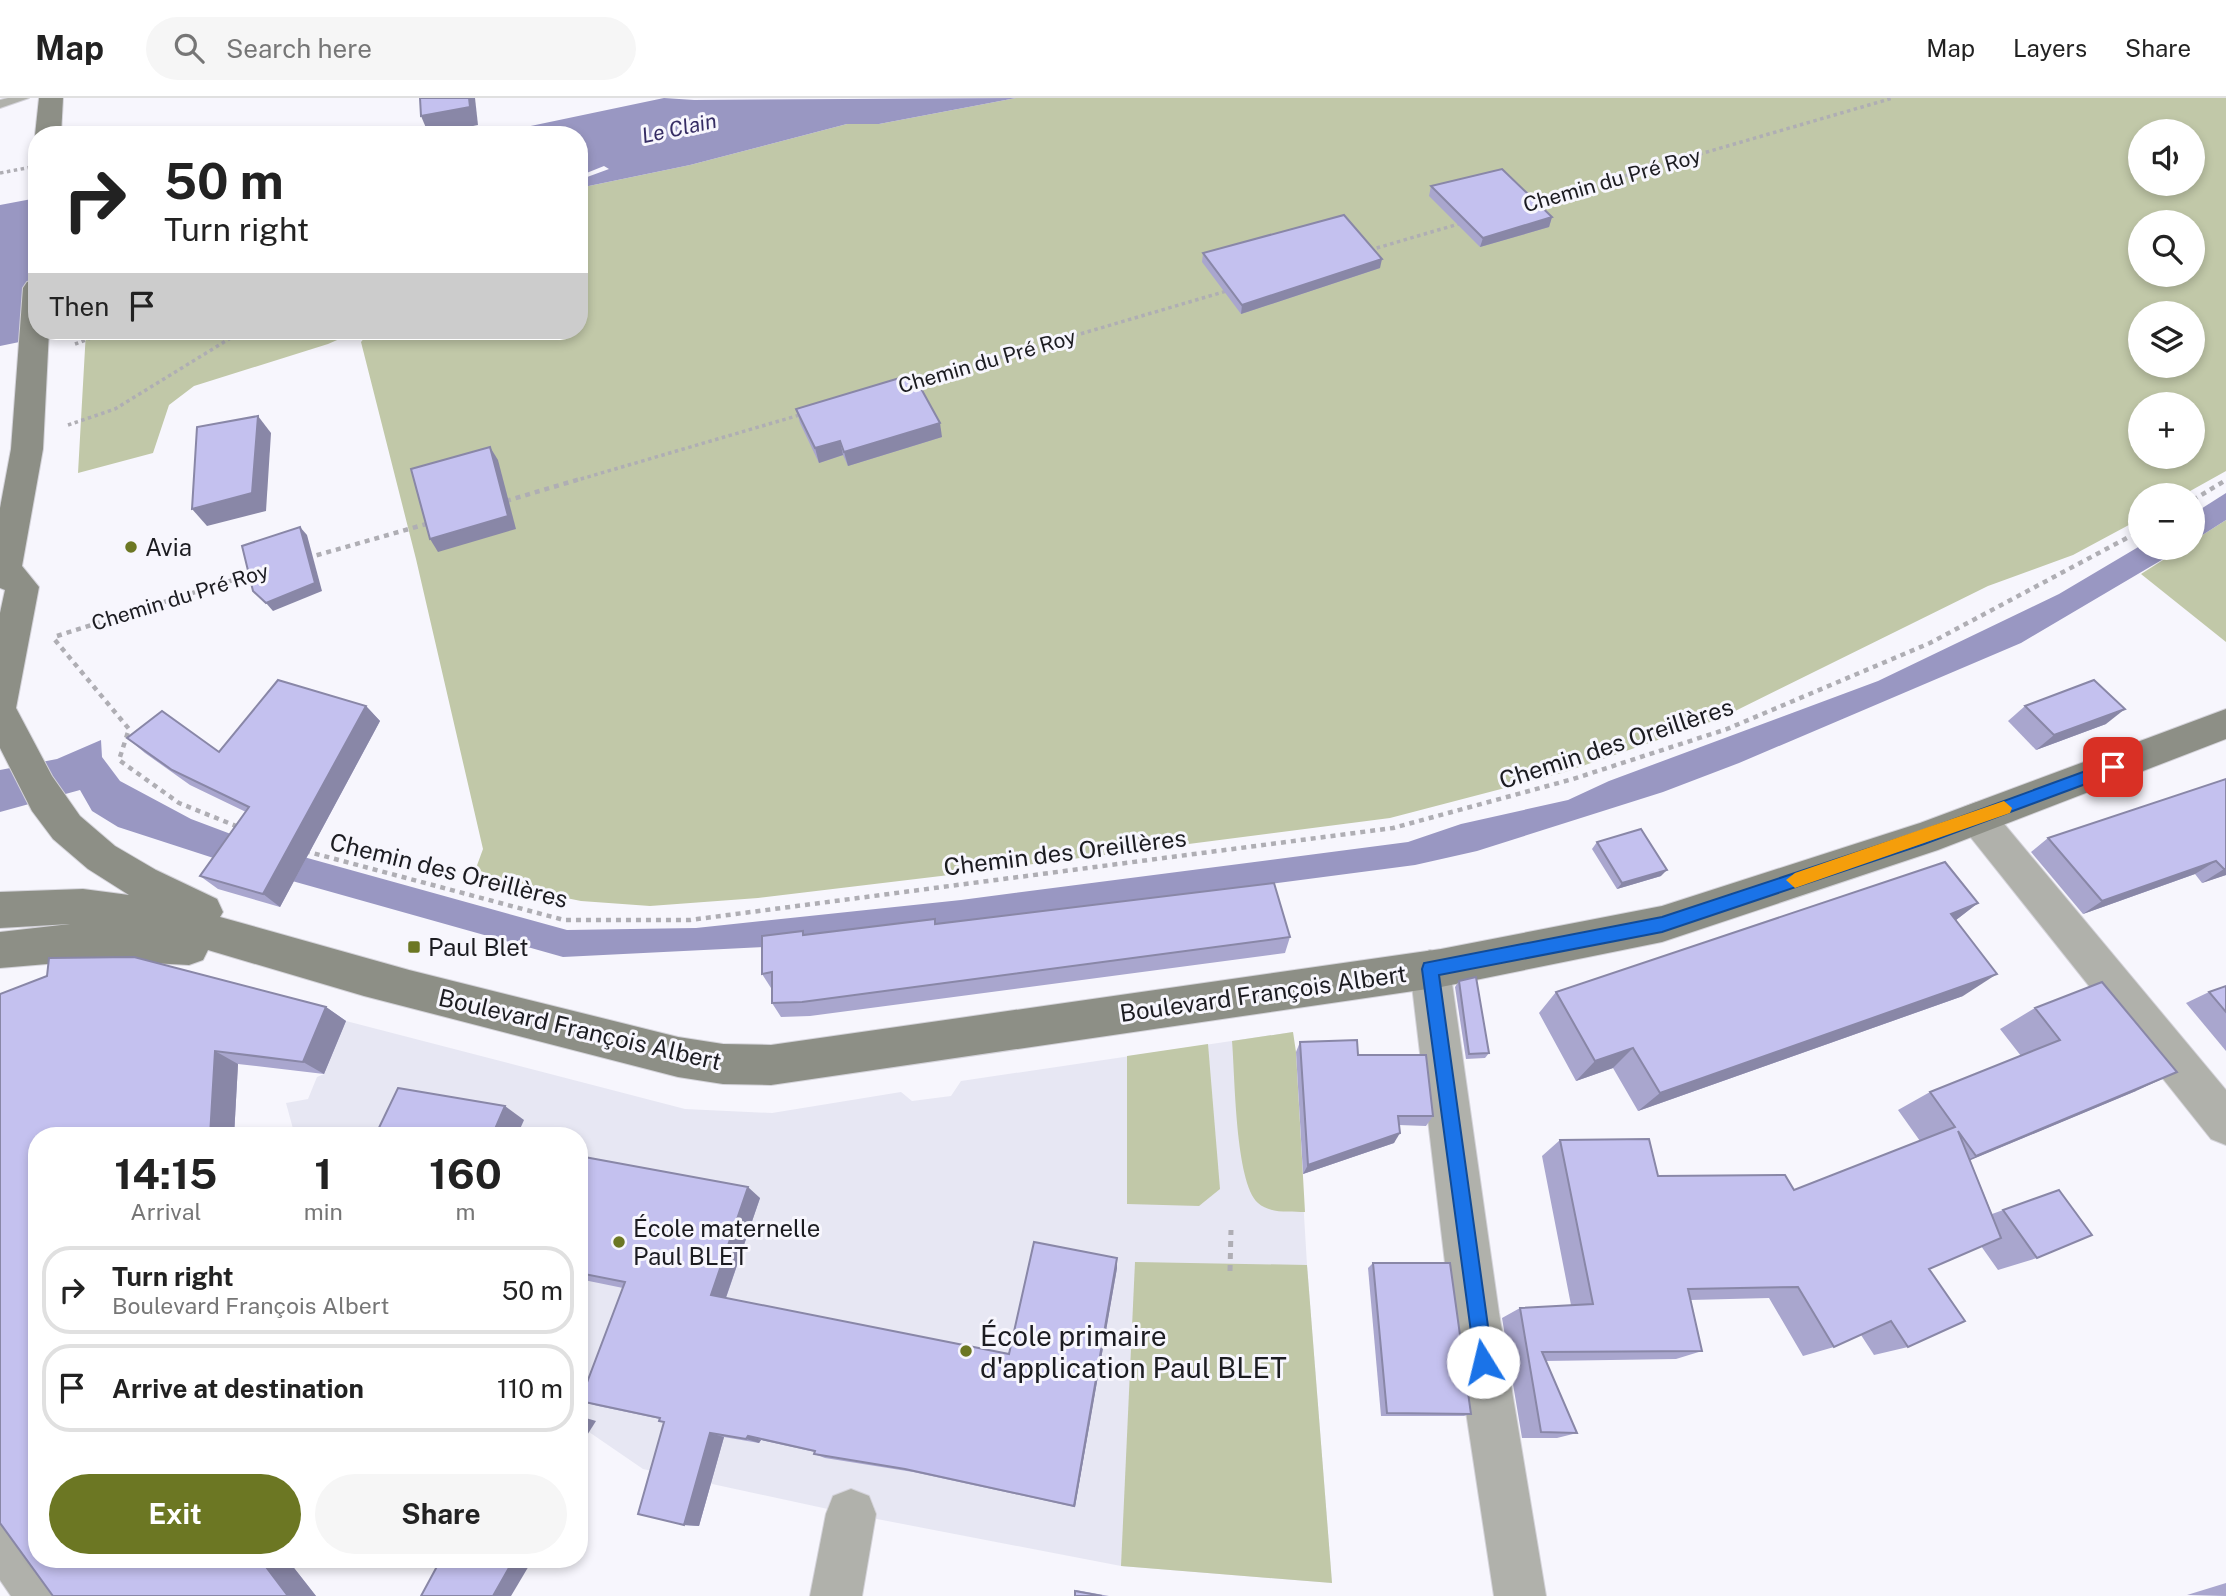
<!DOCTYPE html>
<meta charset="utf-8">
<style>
body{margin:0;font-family:"Public Sans",sans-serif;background:#f6f6f6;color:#222;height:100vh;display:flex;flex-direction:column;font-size:26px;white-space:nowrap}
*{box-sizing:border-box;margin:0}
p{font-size:23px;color:#767676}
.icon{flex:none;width:38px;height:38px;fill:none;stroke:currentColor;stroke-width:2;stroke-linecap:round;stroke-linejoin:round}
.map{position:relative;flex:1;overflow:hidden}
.panel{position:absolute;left:28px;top:1029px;width:560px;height:441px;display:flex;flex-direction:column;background:#fff;border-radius:28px;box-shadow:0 4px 10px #0003}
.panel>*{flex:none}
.hud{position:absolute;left:28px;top:28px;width:560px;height:214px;border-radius:28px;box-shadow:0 4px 10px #0003;background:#fff;color:#222;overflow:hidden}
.tools{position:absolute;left:2128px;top:21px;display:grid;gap:14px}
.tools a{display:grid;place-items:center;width:77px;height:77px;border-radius:50%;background:#fff;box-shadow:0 4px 10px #0003;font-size:35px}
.pin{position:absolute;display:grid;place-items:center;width:60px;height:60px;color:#fff;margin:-30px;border-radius:14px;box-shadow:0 4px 10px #0006}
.me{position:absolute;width:77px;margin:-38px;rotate:351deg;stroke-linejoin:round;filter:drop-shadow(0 0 5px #0008)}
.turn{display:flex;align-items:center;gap:24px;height:147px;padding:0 21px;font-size:32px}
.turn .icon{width:91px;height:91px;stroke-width:2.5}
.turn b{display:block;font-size:49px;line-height:60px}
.then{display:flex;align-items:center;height:66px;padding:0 21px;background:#0003;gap:14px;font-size:26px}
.eta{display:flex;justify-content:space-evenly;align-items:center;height:119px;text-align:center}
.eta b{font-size:42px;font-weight:700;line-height:49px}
.primary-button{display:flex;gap:14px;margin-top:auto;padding:14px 21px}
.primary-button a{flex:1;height:80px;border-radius:42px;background:#6c7723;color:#fff;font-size:28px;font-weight:700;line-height:80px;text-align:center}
.primary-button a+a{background:#f6f6f6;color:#222}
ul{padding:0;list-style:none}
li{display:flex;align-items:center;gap:21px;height:88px;margin:0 14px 10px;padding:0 7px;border:4px solid #e0e0e0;border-radius:28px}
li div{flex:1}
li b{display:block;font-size:26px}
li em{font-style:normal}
header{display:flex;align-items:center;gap:42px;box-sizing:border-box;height:98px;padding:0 35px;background:#fff;border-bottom:2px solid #e0e0e0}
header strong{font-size:33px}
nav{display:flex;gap:38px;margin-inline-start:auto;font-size:24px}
.search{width:490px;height:63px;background:#f6f6f6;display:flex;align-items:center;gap:18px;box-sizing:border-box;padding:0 24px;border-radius:38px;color:#767676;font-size:26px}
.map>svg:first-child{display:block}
</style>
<header>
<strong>Map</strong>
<div class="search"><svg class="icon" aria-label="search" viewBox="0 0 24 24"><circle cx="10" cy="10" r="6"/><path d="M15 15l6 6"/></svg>Search here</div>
<nav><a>Map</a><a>Layers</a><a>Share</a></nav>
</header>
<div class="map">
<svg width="2226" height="1498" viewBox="0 0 2226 1498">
<rect width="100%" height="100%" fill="#f7f6fd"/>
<!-- built -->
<path fill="#e7e7f3" d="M346,923L685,1011L772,1015L901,994L912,1003L951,998L961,983L1293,934L1307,1167L1332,1485L1121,1468L851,1416L643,1371L589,1334L579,1319V1038H295L286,1005L308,1001L317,979L324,976Z"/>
<!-- green -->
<g fill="#c1c8a8" fill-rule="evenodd">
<path d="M1016,0H2226V373L2183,397H2140V421L2073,457L1988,488L1719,621L1562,675L1390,720L941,778L758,800L650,808L581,803L472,781L483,751L416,461L361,244L370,233H579V90L690,67L847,26H879ZM2140,33H2193V86H2140ZM2140,124H2193V177H2140ZM2140,215H2193V268H2140ZM2140,306H2193V359H2140Z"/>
<path d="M86,233H349L344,239L328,246L194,288L169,307L153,355L78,375Z"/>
<path d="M2226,422V544L2141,476L2182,450H2193V443Z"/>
<path d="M1293,934L1296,954L1305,1114C1290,1113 1270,1116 1258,1105C1235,1084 1235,977 1232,943Z"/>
<path d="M1208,946L1220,1091L1199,1108L1127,1106V958Z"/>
<path d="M1135,1164L1307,1167L1332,1485L1121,1468Z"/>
</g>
<!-- water -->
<g fill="#9997c2">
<path d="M664,0L694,2L1016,0L879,26H847L690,67L579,90V82L609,71L604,68L579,78V37H488Z"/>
<path d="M37,100V233H73L0,248V107Z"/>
<path d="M2226,395V422L2193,443V416Z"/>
<path d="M2140,448L2182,450L2021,545L1739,665L1663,694L1477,753L1415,767L807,847L563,859L235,767L118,729L92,713L80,692L0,714V672L57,661L101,642L102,659L120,683L191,721L257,746L567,832L696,830L961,802L1408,744L1461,726L1568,702L1609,683L1878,583L2059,496Z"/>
</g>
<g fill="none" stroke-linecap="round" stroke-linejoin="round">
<!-- lane casing -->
<g stroke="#d4d3da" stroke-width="2">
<path id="lane" d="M8,0H29L0,10V2Z"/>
</g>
<!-- street casing -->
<g stroke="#d4d3da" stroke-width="2">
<g id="street">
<path d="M1977,704L1990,709L2226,992V1047L2211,1041L1964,731L1958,720L1964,709Z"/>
<path d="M1430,852L1444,858L1450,871L1499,1215L1546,1498H1494L1451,1215L1410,871L1416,858Z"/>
<path d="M851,1391L869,1398L876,1416L862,1498H810L826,1416L833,1398Z"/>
<path d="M0,1412C22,1421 37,1437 37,1461H47L68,1498H11L0,1482Z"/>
</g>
</g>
<!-- secondary casing -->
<g stroke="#d4d3da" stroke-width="2">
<g id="secondary">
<path d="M39,0H63L61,37H35Z"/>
<path d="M37,181V233H49L43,351L22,468L39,489L16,610L52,678L80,718L115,748L156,772L217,801L223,814L220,819L409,872L678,939L723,946L771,947L1441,851L1662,808L1920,725L2226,611V641L1938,752L1662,844L1441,889L771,987L723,986L678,979L364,898L208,852L203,862L189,867L94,862L0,870V834L70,826L0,830V794L83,791L129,797L88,771L53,741L32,713L0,650V515L5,492L0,490V410L11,351L23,190L27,184Z"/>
</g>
</g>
<!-- path-far2 -->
<g stroke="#afaeb4" stroke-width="3.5" stroke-dasharray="3.5 3.5" stroke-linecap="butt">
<path d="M0,75L37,68"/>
<path d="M1531,105L1893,0"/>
<path d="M1370,152L1462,125"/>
<path d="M75,246L110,233"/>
<path d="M913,285L1230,192"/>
<path d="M68,327L115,311L242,233"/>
<path d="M574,383L803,316"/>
</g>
<!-- path-far1 -->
<g stroke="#afaeb4" stroke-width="4.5" stroke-dasharray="5 5" stroke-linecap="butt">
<path d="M2193,402L2226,382"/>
<path d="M506,403L580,381"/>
<path d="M307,460L430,425"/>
<path d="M57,538L252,476"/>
<path d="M55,542L129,631L119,662L179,705L241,730"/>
<path d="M305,753L564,822H690L1393,730L1573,681L1727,631L1930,545L2140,433"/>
</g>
<!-- path -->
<path stroke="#afaeb4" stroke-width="5" stroke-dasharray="6 6" stroke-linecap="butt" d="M1230,1173L1231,1132"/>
<!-- lane -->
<use href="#lane" fill="#b0b1ab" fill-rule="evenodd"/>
<!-- street -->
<use href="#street" fill="#b0b1ab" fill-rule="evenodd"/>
<!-- secondary -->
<use href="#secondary" fill="#8d8f86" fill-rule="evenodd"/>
</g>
<!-- wall -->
<g fill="#a9a6ce">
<path d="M1431,88L1552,119L1549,129L1480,149L1429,98Z"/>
<path d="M1203,155L1380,170L1241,216L1202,164Z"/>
<path d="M796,311L942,339L848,368L843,357L819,365L800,325Z"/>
<path d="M366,608L380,623L280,809L218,791L200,778L246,714L190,687L145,655L127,640L219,654Z"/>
<path d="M2025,608L2106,626L2036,652L2008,623Z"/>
<path d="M2226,681V777L2202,785L2195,776L2083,816L2031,754L2048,740Z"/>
<path d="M1597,744L1661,778L1617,791L1592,751Z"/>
<path d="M1978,805L1956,822L1963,898L1638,1013L1613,970L1576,983L1539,915L1556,894Z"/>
<path d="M936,826L1290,839L1285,855L810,918L781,919L772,905V890H771L762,876L805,836Z"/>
<path d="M134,859L326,909L346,923L324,976L238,966L234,1038H37V1461H287L316,1498H53L0,1425V896L47,878L49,860Z"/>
<path d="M1459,883L1489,955L1485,960L1466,961L1455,889Z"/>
<path d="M2226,888V953L2186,905L2209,894Z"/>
<path d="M2035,910L2136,993L1970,1062L1992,1116L2059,1092L2037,1160L1998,1172L1981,1148L1929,1171L1908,1249L1874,1257L1861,1237L1834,1249L1803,1258L1769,1200L1690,1202L1702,1253L1676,1261L1545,1263L1577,1335L1557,1340H1522L1502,1220L1520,1210L1571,1207L1542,1058L1560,1042L1658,1078L1794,1092L1920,1043L1898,1012L1930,994L2021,958L2000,931Z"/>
<path d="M1300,944L1358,957L1433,1018L1426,1028L1399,1027L1394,1045L1303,1076L1296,954Z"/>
<path d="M579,1058L760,1100L726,1200L1009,1256L1117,1160V1170L1075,1409L913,1374L825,1360L814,1356L815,1354L761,1342L759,1345L724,1339L699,1428L684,1427L664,1324L660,1321L598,1308L580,1303L623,1190L579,1181Z"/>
<path d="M1373,1165L1471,1316L1464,1318H1381L1368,1170Z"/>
<path d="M2226,1485V1498L2187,1497Z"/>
<path d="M1076,1492L1109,1498H1075Z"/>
</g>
<!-- shaded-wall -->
<g fill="#8987a7">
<path d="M469,0H475L478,27L429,37L421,18Z"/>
<path d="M1552,119L1549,129L1480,149L1483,140Z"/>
<path d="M1382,161L1380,170L1241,216L1242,207Z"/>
<path d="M258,318L271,335L266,413L207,428L192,411Z"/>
<path d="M940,325L942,339L848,368L844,354Z"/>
<path d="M840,343L843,357L819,365L815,350Z"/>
<path d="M490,349L498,362L516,431L438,454L430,441Z"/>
<path d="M300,429L307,437L322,493L273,513L266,505Z"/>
<path d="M366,608L380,623L280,809L263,796Z"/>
<path d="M2125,611L2106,626L2036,652L2054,637Z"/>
<path d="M2216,763L2195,776L2083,816L2102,803Z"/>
<path d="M2224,771H2226V777L2202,785Z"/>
<path d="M1667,772L1661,778L1617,791L1622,785Z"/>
<path d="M1978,805L1947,829L1951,816Z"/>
<path d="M1997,876L1963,898L1638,1013L1660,995Z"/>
<path d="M326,909L346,923L324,976L303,964Z"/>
<path d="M1633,950L1613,970L1576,983L1595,963Z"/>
<path d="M215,953L238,966L234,1038H210Z"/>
<path d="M2177,974L2136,993L1942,1074L1976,1058Z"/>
<path d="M505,1008L524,1022L517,1038H492Z"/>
<path d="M1400,1035L1394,1045L1303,1076L1308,1067Z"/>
<path d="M748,1089L760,1100L724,1205L711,1197Z"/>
<path d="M1117,1160V1170L1075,1409L1074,1408Z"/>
<path d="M579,1318L596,1323L579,1350Z"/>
<path d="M710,1335L724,1339L699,1428L684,1427Z"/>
<path d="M748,1338L761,1342L759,1345L746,1341Z"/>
<path d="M260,1461H287L316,1498H288Z"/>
<path d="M514,1461H533L511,1498H493Z"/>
</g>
<!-- building -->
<g fill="#c4c1ef" stroke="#8987a7" stroke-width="2">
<path d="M420,0H469L470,9L421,18Z"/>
<path d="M1502,71L1552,119L1483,140L1431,88Z"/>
<path d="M1344,117L1382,161L1242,207L1203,155Z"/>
<path d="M913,276L940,325L844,354L840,343L815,350L796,311Z"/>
<path d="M258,318L252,395L192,411L197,329Z"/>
<path d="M490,349L508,418L430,441L411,371Z"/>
<path d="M300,429L315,485L266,505L253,493L242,448Z"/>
<path d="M278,582L366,608L263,796L200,778L249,709L172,672L127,640L162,613L219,654Z"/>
<path d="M2094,582L2125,611L2054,637L2025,608Z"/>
<path d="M2226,681V771H2224L2216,763L2102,803L2048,740Z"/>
<path d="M1641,731L1667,772L1622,785L1597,744Z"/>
<path d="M1945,764L1978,805L1951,816L1997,876L1660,995L1633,950L1595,963L1556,894Z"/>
<path d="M1274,785L1290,839L802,904L772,905V874L762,876V838L803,833V837L935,821V826Z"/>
<path d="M134,859L326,909L303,964L215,953L210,1038H37V1461H260L288,1498H53L0,1425V896L47,878L49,860Z"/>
<path d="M1476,879L1489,955L1469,956L1459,883Z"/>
<path d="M2102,884L2177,974L1976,1058L1958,1033L2001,1140L1929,1171L1965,1223L1908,1249L1891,1223L1834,1249L1798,1189L1688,1191L1702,1253L1542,1254L1577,1335L1541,1334L1520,1210L1593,1206L1560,1042L1649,1041L1658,1078L1785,1077L1794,1092L1955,1029L1930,994L2060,942L2035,910Z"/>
<path d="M2226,888V914L2209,894Z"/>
<path d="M1357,942L1358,957H1426L1433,1018H1398L1400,1035L1308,1067L1300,944Z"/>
<path d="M398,990L505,1008L492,1038H375Z"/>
<path d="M579,1058L748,1089L711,1197L1009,1256L1034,1144L1117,1160L1074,1408L905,1371L814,1356L815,1353L748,1338L746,1341L710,1335L684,1427L638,1416L664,1324L659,1323L660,1320L580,1303L625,1184L579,1175Z"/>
<path d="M2059,1092L2092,1137L2037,1160L2003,1112Z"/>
<path d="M1373,1165H1450L1471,1316L1387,1315Z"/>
<path d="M441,1461H514L493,1498H421Z"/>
<path d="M1075,1493L1102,1498H1075Z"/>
</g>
<!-- route -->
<path fill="#1a73e8" stroke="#114b97" stroke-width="2" d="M2113,663L2118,665V674L1924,746L1662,834L1439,877L1493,1264L1490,1271L1483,1274L1476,1271L1422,871L1424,865L1662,819L1922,733Z"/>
<!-- slow -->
<path fill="#f59e0b" d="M2004,703L2012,710L2010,715L1795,790L1786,782L1795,775Z"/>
<!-- markers -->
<g fill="#6c7723" stroke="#f7f6fd" stroke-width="2.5">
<circle cx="131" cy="449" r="7"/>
<rect x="407" y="842" width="14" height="14" rx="3.5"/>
<circle cx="619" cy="1144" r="7"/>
<circle cx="966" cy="1253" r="7"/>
</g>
<g text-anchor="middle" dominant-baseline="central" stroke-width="6" stroke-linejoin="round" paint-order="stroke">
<!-- far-water labels -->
<g font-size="21" font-style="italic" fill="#362d64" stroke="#f7f6fd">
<text transform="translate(679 30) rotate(-12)">Le Clain</text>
</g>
<!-- far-street labels -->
<g font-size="21" fill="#1c1c21" stroke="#f7f6fd">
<text transform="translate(1612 82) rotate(-16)">Chemin du Pré Roy</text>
<text transform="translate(987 263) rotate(-16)">Chemin du Pré Roy</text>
<text transform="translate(180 499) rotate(-17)">Chemin du Pré Roy</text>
</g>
<!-- poi labels -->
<g font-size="24" fill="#1c1c21" stroke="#f7f6fd" text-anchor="start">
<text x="145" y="449">Avia</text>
<text x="428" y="849">Paul Blet</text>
<text x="633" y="1130">École maternelle<tspan x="633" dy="28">Paul BLET</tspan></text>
</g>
<!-- street labels -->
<g font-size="24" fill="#1c1c21" stroke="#f7f6fd">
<text transform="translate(1616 645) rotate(-18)">Chemin des Oreillères</text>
<text transform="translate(1065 754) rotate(-7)">Chemin des Oreillères</text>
<text transform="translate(449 772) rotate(14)">Chemin des Oreillères</text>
<text transform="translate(1263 895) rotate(-8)">Boulevard François Albert</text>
<text transform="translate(580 931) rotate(13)">Boulevard François Albert</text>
</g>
<!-- near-poi labels -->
<g font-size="28" fill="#1c1c21" stroke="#f7f6fd" text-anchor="start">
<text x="980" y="1237">École primaire<tspan x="980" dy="32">d'application Paul BLET</tspan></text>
</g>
</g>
</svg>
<div class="tools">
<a><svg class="icon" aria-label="sound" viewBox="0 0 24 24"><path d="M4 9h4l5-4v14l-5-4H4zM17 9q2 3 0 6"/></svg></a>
<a><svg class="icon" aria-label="search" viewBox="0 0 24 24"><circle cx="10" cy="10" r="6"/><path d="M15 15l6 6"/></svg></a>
<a><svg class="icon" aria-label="layers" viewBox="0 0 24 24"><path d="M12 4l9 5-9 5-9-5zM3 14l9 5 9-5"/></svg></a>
<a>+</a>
<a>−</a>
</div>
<div class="pin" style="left:2113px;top:669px;background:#d93025"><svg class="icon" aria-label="arrive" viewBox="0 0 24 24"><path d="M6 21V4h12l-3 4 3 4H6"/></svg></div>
<svg class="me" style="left:1483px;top:1264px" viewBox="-20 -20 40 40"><circle r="19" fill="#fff"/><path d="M0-13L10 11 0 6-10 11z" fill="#1a73e8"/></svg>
<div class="hud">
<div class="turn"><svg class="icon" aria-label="right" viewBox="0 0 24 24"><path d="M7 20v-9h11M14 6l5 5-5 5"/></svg><div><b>50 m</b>Turn right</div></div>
<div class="then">Then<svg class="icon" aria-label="arrive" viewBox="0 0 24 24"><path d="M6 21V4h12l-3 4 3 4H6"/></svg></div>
</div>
<section class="panel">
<div class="eta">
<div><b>14:15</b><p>Arrival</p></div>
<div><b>1</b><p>min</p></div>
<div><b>160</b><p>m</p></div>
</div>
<ul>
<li><svg class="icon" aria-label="right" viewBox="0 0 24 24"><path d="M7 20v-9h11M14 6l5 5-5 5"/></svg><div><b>Turn right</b><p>Boulevard François Albert</p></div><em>50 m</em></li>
<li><svg class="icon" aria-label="arrive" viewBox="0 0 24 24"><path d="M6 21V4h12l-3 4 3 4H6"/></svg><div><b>Arrive at destination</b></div><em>110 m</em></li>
</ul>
<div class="primary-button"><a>Exit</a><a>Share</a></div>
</section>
</div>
